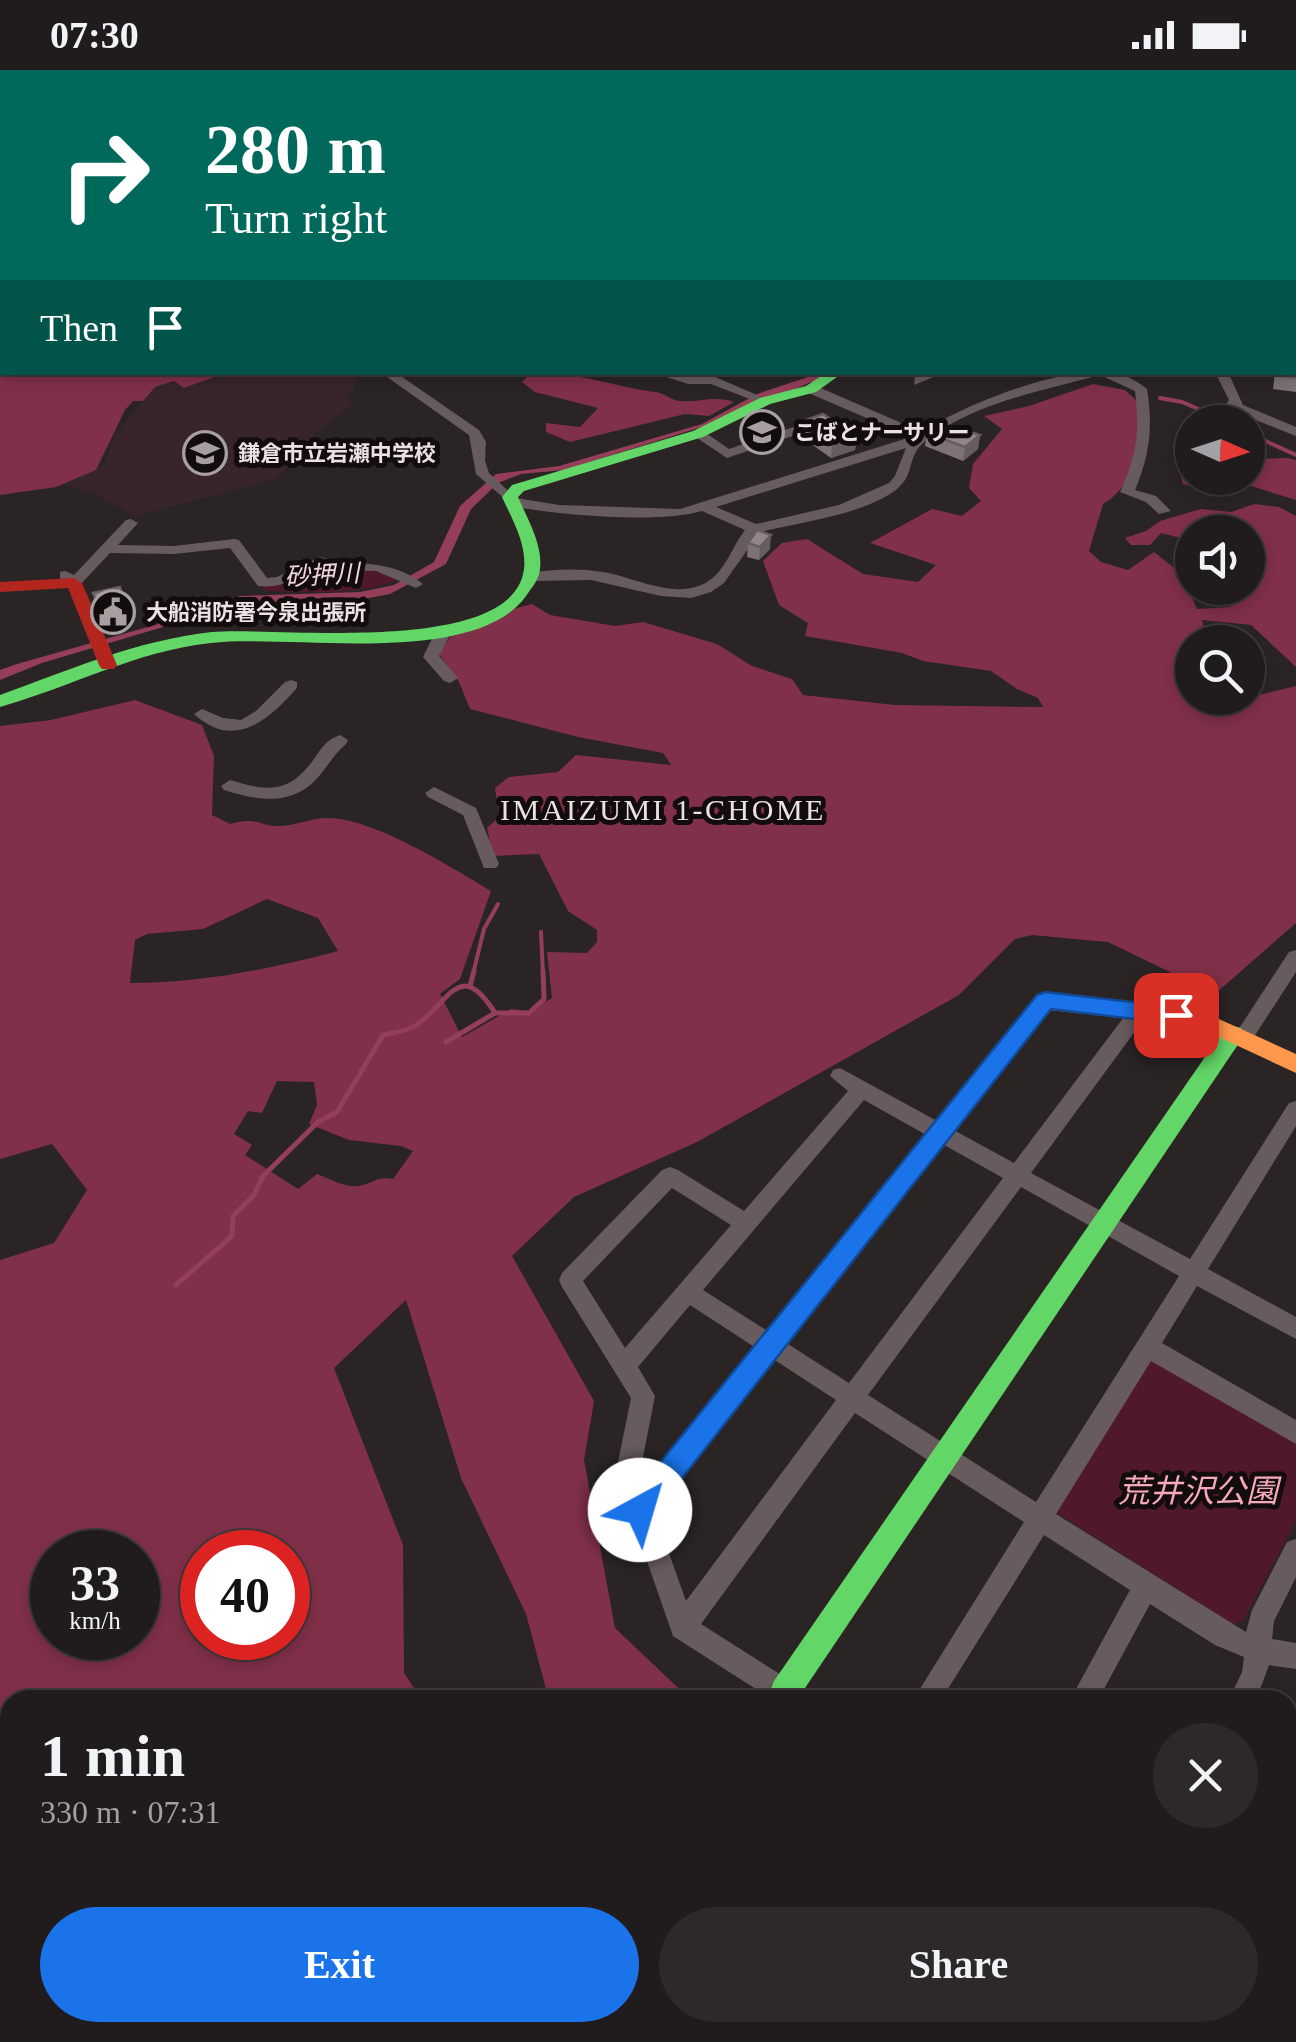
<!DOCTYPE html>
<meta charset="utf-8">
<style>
body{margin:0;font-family:"Times New Roman","Noto Sans JP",serif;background:#2d2829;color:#f1f3f6;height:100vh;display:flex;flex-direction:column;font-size:38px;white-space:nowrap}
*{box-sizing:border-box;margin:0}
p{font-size:32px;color:#a2a1a3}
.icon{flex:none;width:55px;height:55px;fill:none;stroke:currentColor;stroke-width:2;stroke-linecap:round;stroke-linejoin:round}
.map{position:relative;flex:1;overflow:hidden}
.drawer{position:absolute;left:0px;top:1620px;width:1298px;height:352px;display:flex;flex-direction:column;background:#201b1c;border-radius:30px 30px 0 0;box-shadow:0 5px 15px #0003,0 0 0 2px #3d393b}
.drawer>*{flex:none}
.guide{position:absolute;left:0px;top:0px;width:1298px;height:305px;box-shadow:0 5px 15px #0003,0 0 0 2px #3d393b;background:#00695c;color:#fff;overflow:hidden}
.needle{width:65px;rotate:93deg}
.buttons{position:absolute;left:1175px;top:335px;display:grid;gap:20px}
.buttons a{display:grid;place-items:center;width:90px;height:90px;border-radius:50%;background:#201b1c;box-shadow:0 5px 15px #0003,0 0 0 2px #3d393b;font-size:50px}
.speed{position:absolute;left:30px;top:1460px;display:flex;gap:20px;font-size:50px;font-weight:700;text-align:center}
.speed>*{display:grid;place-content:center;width:130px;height:130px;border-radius:50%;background:#201b1c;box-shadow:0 5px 15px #0003,0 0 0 2px #3d393b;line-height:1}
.speed small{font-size:25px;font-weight:400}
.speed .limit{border:15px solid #d22;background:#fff;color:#111}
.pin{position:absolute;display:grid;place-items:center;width:85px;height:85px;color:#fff;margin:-42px;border-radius:20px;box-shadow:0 5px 15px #0006}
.me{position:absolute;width:110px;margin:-55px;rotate:39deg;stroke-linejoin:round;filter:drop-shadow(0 0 8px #0008)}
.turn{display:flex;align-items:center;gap:35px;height:210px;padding:0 40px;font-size:45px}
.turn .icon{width:130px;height:130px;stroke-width:2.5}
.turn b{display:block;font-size:70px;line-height:85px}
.then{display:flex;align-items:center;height:95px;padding:0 40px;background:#0003;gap:20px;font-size:38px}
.round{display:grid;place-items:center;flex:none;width:105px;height:105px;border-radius:52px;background:#2d2829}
.overview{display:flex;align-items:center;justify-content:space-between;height:170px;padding:0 40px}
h1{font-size:60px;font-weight:800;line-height:75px}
.button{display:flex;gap:20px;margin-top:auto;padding:20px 40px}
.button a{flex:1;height:115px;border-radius:60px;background:#1a73e8;color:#fff;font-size:40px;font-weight:800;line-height:115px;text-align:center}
.button a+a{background:#2d2829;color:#f1f3f6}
.status{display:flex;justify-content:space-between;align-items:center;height:70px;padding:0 50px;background:#201b1c;direction:ltr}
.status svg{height:28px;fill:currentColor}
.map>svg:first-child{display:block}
</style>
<div class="status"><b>07:30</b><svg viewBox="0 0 49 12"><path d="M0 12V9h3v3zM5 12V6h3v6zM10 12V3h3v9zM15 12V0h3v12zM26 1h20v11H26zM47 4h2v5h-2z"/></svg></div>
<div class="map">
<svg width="1296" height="1972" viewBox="0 0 1296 1972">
<rect width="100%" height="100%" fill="#2a2425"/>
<!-- built -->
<path fill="#372529" d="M353,302L357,306L353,321L344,328L353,335L315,363V370L276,409L136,446L94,424L63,415L104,396L114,366L155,317L175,311L184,318L225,303Z"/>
<!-- green -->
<g fill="#50192a">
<path d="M320,496L377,499L397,510C356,527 308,521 265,521L261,516Z"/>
<path d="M1153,1286L1296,1369V1451L1243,1551L1233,1554L1055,1442Z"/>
</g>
<!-- forest -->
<g fill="#803048" fill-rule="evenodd">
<path d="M0,303L2,302L225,303L184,318L174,311L155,317L143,331H133L125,340L96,400L56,417L0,425Z"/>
<path d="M531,303C572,300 615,317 656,322C664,323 671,330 679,331C698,333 715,325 734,332L709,346L685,344L570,372L546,362V353L580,357L598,338L535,322L522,312Z"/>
<path d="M1093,314L1125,320L1137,331C1139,369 1139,413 1103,434L1089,481L1101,492L1128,500L1154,482L1182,504L1197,539L1231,537L1221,518H1248V462H1192V471L1161,463L1150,475H1131L1125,468L1146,461L1160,451L1201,439L1231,442L1254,434L1279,437L1296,446V597L1251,555L1202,550L1207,572H1192V628H1246L1296,616V853L1215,924L1108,872L1032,865L1015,869L959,925L697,1072L574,1127L512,1186L594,1331L584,1390L615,1558L691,1630H549L526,1544L461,1408L406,1230L334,1298L403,1475L404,1603L418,1624L464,1630H10V1962H495L498,1972H0V1190L54,1173L87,1120L52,1074L0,1089V656L51,650L135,630L202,655L214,686L212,745L230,754C261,746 258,757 282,756C297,755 313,748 328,748C373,748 453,798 491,821L460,909L440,924L462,967L511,939L529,941L552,928L547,882L587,883L597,872V860L568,841L539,784L493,786L487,758L499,747L495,718L509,707L558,702L576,685L671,695L663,683L578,667L470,639L459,612L438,583L462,552L532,534L550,545L615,556L643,552L717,574L752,596L792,609L803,625L895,635L1043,637L1038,628L1017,619L991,601L923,591L902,583L805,566L808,553L779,535L763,491L782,473L807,469L863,504L918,512L936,495L870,473L932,439L962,446L981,431L969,418L973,394L1002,359L984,346L1029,336ZM267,829L318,848L338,881C270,899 201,913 130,913L135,870L147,864L203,859ZM277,1011L314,1012L317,1035L309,1054L349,1070L401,1076L413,1081L393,1109C377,1106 374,1113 359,1116C345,1118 330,1109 317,1104L298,1119L245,1085L252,1075L234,1064L248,1041L262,1043ZM52,1482H138V1568H52ZM202,1482H288V1568H202Z"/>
<path d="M1288,388L1296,390V430L1232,410L1199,418L1183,414L1181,406L1192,399V408H1248V389Z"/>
<path d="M1002,1962L1019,1972H709L703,1963Z"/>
</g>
<!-- water -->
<path fill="#943e58" d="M820,303H832L724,350L564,400L521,404L498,413L471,439L446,494L390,524L358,530L244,533L42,593L0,610V600L17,594L169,551L240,526L360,522L394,515L434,492L460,436L496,404L559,396L702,354L757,324Z"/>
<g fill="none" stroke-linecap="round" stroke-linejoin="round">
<!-- stream-far1 -->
<g stroke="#943e58" stroke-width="4">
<path d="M1160,328L1182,332L1229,352"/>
<path d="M1248,363L1296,385"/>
<path d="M541,862L543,904"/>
<path d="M473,904L484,859L498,834"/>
</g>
<!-- stream -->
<g stroke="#943e58" stroke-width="5">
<path d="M470,916L474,901"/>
<path d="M446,972L495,943"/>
<path d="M176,1215L232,1166L233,1146L254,1125L263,1106L318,1052L337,1042L383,965C393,963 407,961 415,956C449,934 459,886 495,943H529L544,929L543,901"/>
</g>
<!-- street -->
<g fill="#685b5e" fill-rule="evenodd">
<path d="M189,0L190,2L176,1L177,0Z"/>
<path d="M334,0H344L345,2H336Z"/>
<path d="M770,0H780V2H771Z"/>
<rect x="1295" y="19" width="1" height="6"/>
<path d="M2,32V38L0,39V33Z"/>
<rect x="1295" y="164" width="1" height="6"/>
<rect x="1295" y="253" width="1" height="8"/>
<path d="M380,302H395L479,360L486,372L485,391L489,403L516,428L559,435L680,439L911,367L806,322V316H816L922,362C965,334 1062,296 1113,302C1124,304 1139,312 1147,319C1153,357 1150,384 1135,420L1156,426L1171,441L1159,444L1146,432L1120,422C1137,384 1140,363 1135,321L1100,305C1042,321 971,333 923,373C904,390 919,409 885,427C847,447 802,452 760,462L724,513L711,522L691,528L661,526L591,510L530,511L523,507L525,504C549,499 578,498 603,502C639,508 683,535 715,506C728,493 734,474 745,460L702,441C659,454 553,445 507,435L506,430L476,404L469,365ZM906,378L895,406L889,413L839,435L756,454L716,437Z"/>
<path d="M651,302L713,306L771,331L765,335L711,314H688Z"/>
<path d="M1215,302H1228L1243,335L1296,357V366L1233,341L1226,334L1229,330Z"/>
<path d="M823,347L828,348V354L727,388L691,364L703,361L729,379Z"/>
<path d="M131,449L138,453L118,475L174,476L234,469L239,470L267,508L277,507L320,487C357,497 391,488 423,514L416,518L376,501L336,500L321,496C300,507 282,519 258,516L230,478L174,484L110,483L79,516H69L60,508V502L65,501L74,505L126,450Z"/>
<path d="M444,556L452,561L439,586L458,608L450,613L444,611L423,587L436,561Z"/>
<path d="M291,610L297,612V618C268,650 235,681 194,644L202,639L223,648L241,650L256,641L285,612Z"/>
<path d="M340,665L348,670L346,674C335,683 329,694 320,705C294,737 259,731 224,720L221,716L230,710C270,722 290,724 316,686C323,676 328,669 340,665Z"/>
<path d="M434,717L476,738L499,794L496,798H484L463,745L428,727L425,723Z"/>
<path d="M1296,880V902L1250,973H1236L1233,968L1236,963L1289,882Z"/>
<path d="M1140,933L1150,940L1147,945L1031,1103L1190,1189L1289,1033L1296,1031V1056L1208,1199L1296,1247V1269L1197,1216L1162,1273L1296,1350V1374L1151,1291L1056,1444L1246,1562L1252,1540L1287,1472L1296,1469V1507L1274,1551L1272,1569L1296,1573V1599L1269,1595L1256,1630H1229L1242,1602L1244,1587L1215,1575L1150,1534L1098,1630H1070L1130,1520L1044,1465L941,1630H913L1024,1452L855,1343L701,1554L794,1613L802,1630H773L673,1566L616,1402L631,1328L562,1217L559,1210L562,1203L662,1100L670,1097L678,1100L744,1141L848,1021L830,1006L833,1000L840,998L1014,1093L1133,935ZM864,1030L1003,1108L849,1313L703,1220ZM1021,1117L1179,1206L1036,1432L868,1325ZM672,1118L731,1155L625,1278L583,1211ZM690,1235L836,1330L686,1531L640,1402L655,1326L638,1297Z"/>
</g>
<!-- fast -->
<g fill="#63d668" fill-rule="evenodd">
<path d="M1118,0H1139L1140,2H1120Z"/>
<path d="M1296,112V122L1295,123V113Z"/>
<path d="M827,302H844L816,322L770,334L703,367L524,421L518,427C528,450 543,475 540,499C539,510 532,517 526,526C474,598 291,564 211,573C136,581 71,617 0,637V625C69,600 138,570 212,562C274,556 513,588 524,499C527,474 512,449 502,427L512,415L693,361L760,328L806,316Z"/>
<path d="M1233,956L1241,958L1244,964L1241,970L797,1630H773L770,1622L774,1611L1225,958Z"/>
<path d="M1017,958L1025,960L1028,966L1025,972L649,1449L639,1453L629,1449L625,1440L629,1431L1009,960Z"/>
</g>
<!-- slow -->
<g fill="#ff974d" fill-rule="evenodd">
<rect x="1295" y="34" width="1" height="6"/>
<path d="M1045,923L1199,940L1296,984V1003L1195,956L1050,940L1025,972H1009L1006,966L1009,960L1037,925Z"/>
</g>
<!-- jam -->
<path fill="#b3261e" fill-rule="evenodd" d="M74,508L82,513L117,595L114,599H102L99,595L68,518L0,522V512Z"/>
</g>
<!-- wall -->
<g fill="#7e7274">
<path d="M1296,296V322L1273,319L1275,302H1295Z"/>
<path d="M801,352L857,367L855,380L831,388L800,366Z"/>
<path d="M927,363L980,365L978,379L963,391L925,376Z"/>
<path d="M748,473L770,479L759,490L747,487Z"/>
</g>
<!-- shaded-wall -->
<g fill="#675c5e">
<path d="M924,302H946L914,315L915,306Z"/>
<path d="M980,365L978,379L963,391L965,377Z"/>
<path d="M857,367L855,380L831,388L832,375Z"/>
<path d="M771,465L770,479L759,490L760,477Z"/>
<path d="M125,534L130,548L105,553L100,539Z"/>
</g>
<!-- building -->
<g fill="#938487" stroke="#675c5e" stroke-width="2.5">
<path d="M1295,296L1296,308L1277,306L1278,302H1295Z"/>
<path d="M823,344L857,367L832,375L801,352Z"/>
<path d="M940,353L980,365L965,377L927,363Z"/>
<path d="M757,460L771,465L760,477L748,473Z"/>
<path d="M120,517L125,534L100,539L93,523Z"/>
</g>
<!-- route -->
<path fill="#1a73e8" stroke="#114b97" stroke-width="2.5" d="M1045,922L1176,937L1188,945L1176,954L1051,939L649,1450L640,1453L630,1450L625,1440L630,1430L1037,925Z"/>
<!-- icons -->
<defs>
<g id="school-ring" transform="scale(2.25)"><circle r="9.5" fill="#120c0d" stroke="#a79fa0" stroke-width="1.5"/><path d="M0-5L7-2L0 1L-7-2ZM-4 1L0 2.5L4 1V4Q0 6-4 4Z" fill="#a79fa0"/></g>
<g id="civic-ring" transform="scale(2.25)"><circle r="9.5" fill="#120c0d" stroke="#a79fa0" stroke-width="1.5"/><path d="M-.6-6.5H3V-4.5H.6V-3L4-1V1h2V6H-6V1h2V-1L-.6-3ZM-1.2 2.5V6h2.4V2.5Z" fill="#a79fa0"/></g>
</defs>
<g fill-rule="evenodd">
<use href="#school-ring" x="762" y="362"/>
<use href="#school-ring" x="205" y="383"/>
<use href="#civic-ring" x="113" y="542"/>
</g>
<g text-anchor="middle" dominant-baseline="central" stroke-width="10" stroke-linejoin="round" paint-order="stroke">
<!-- far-poi labels -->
<g font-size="22" font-weight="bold" fill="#ebe1e3" stroke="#120c0d" text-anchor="start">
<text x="794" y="362">こばとナーサリー</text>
<text x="238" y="383">鎌倉市立岩瀬中学校</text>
<text x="146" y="542">大船消防署今泉出張所</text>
</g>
<!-- far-water labels -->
<g font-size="25" font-style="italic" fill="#f2d6dc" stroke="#120c0d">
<text transform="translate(322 505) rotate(-3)">砂押川</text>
</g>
<!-- neighbourhood labels -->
<g font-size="30" letter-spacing="2.5" fill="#ebe1e3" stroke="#120c0d">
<text x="663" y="739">IMAIZUMI 1-CHOME</text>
</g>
<!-- near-park labels -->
<g font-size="32" font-style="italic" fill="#f5a8b9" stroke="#120c0d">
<text x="1198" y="1421">荒井沢公園</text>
</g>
</g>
</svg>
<div class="buttons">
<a><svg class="needle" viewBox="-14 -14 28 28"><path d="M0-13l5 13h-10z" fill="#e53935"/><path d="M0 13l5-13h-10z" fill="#a2a1a3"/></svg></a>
<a><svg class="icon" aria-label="sound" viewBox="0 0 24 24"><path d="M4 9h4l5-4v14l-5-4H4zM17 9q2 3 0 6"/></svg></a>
<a><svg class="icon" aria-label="search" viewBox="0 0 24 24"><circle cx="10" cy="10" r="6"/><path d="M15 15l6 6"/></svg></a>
</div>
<div class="speed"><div>33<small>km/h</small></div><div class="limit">40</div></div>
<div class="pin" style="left:1176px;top:945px;background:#d93025"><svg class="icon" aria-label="arrive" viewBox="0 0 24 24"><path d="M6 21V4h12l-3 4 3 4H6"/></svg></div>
<svg class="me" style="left:640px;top:1440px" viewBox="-20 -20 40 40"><circle r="19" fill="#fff"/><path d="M0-13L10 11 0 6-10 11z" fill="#1a73e8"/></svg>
<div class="guide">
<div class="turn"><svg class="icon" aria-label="right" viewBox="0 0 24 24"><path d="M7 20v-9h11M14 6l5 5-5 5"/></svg><div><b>280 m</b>Turn right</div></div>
<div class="then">Then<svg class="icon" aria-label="arrive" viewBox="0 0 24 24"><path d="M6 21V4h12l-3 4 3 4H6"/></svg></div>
</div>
<section class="drawer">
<div class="overview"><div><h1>1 min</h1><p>330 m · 07:31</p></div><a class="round"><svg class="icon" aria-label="close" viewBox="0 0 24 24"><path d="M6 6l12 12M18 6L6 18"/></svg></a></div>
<div class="button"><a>Exit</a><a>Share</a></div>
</section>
</div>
